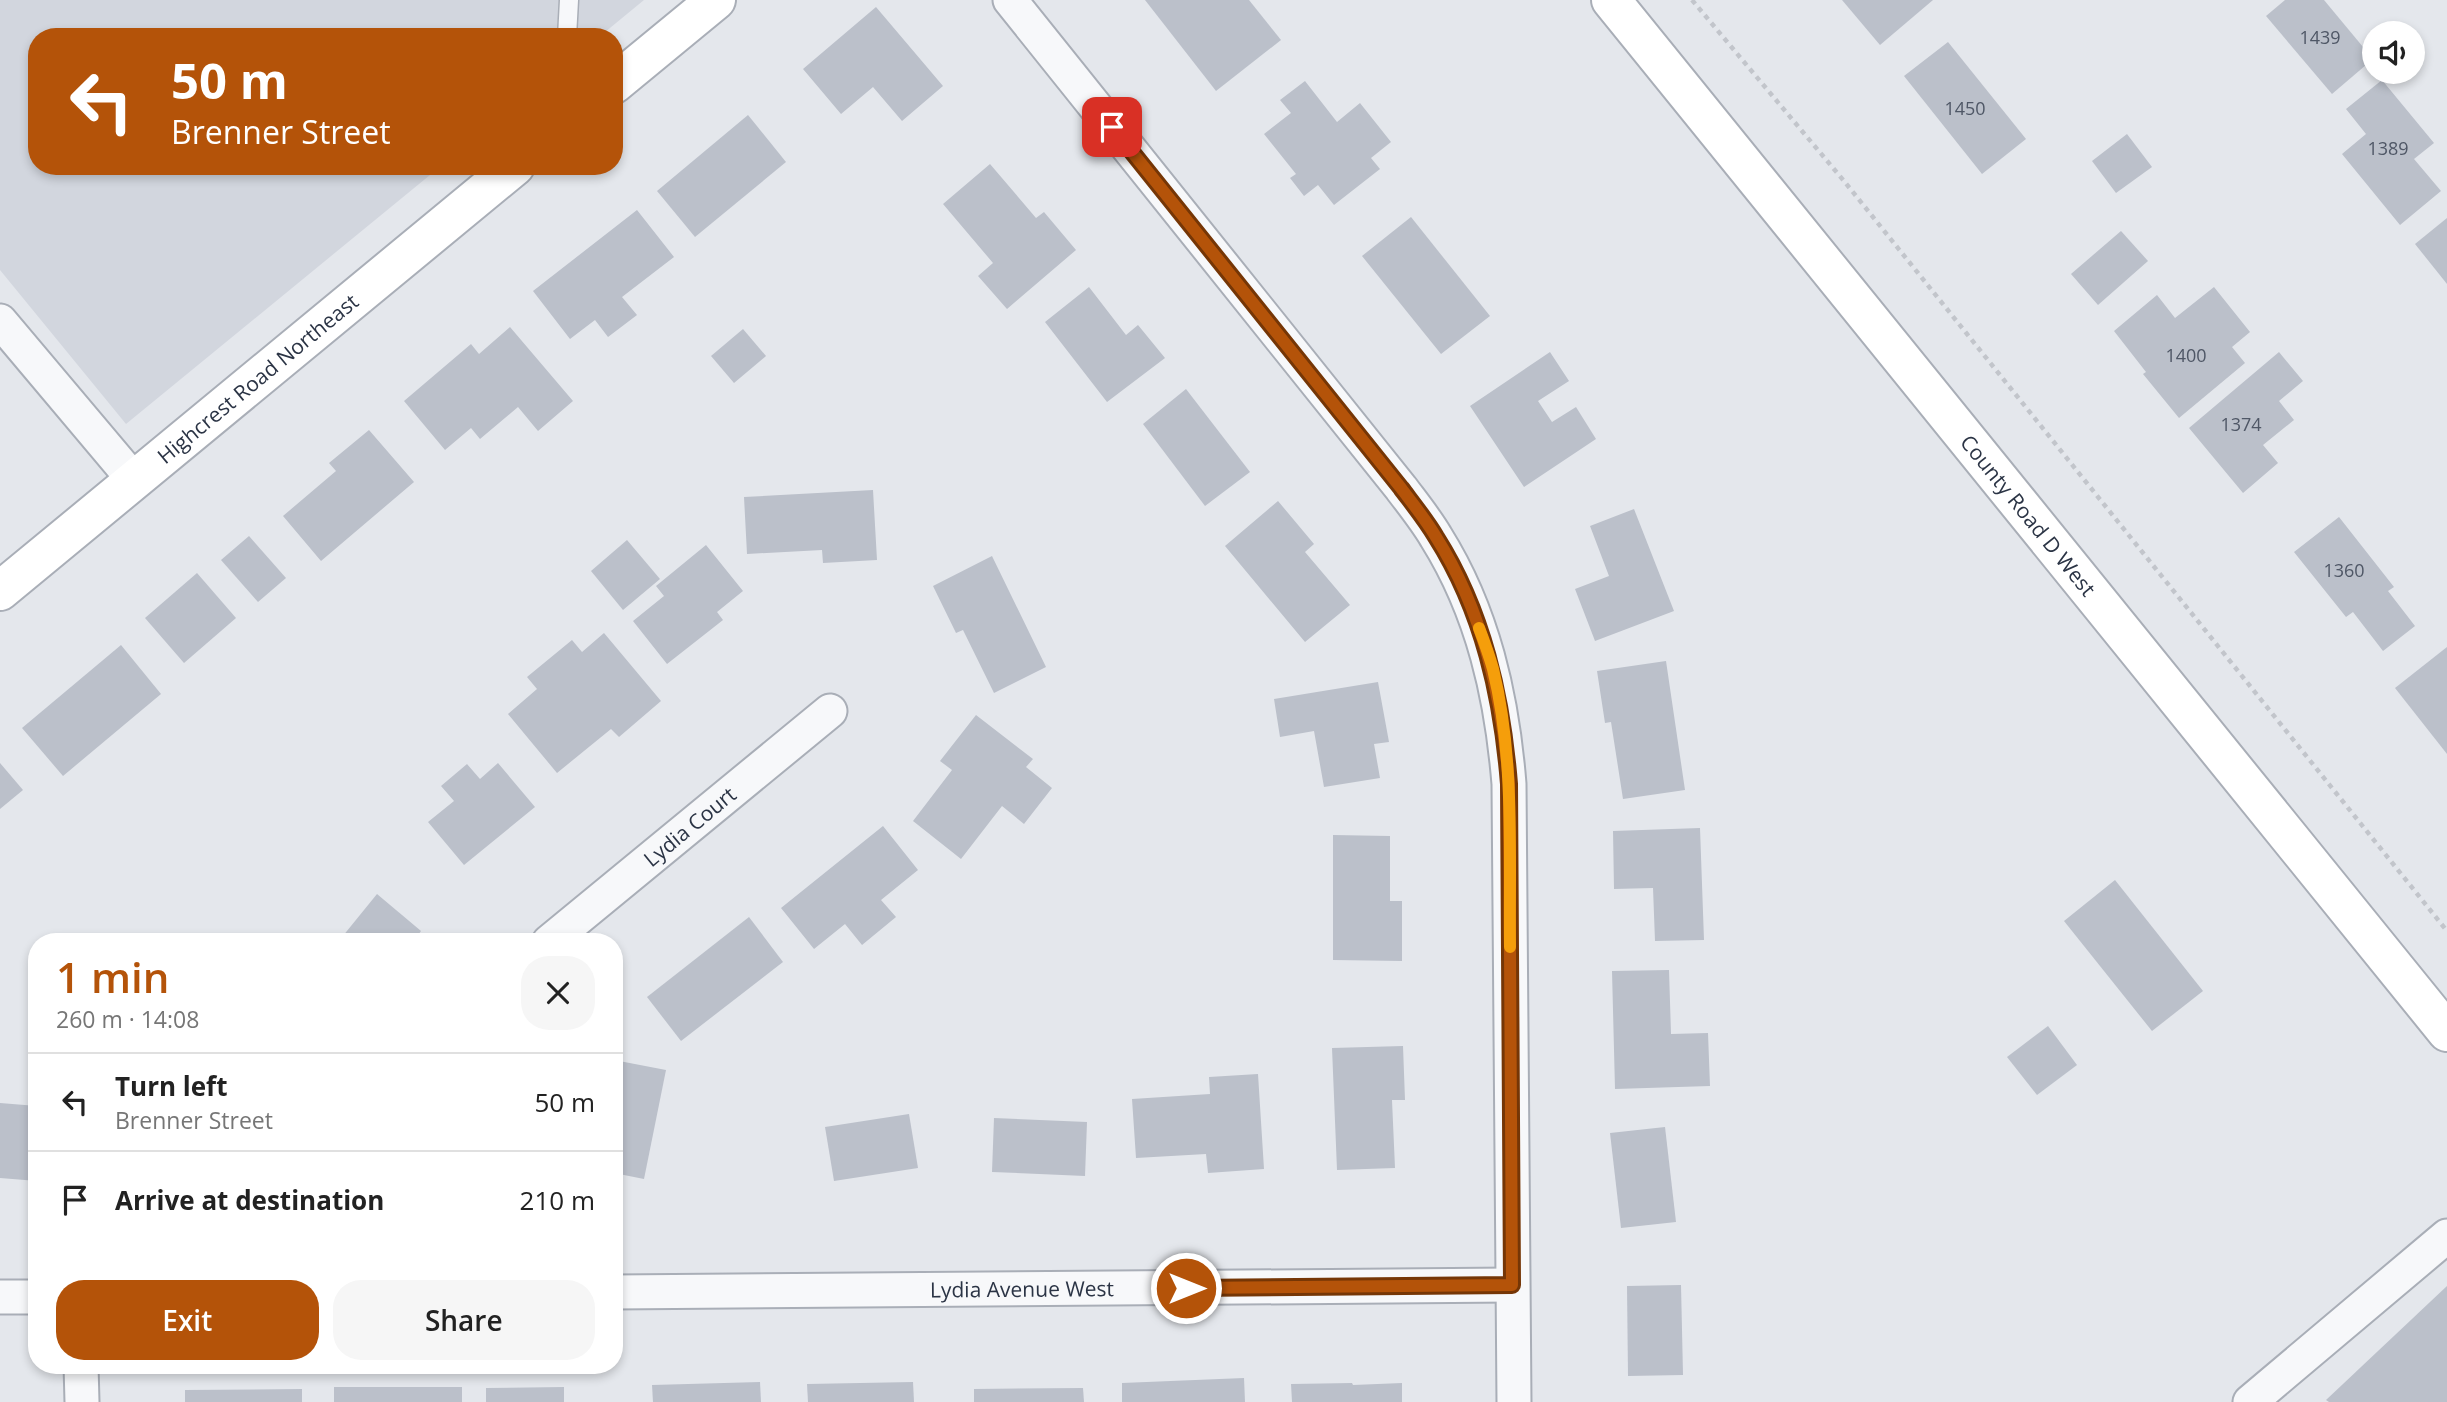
<!DOCTYPE html>
<meta charset="utf-8">
<style>
body{margin:0;font-family:"Open Sans",sans-serif;background:#f6f6f6;color:#222;height:100vh;display:flex;flex-direction:column;font-size:26px;white-space:nowrap}
*{box-sizing:border-box;margin:0}
p{font-size:23px;color:#767676}
.icon{flex:none;width:38px;height:38px;fill:none;stroke:currentColor;stroke-width:2;stroke-linecap:round;stroke-linejoin:round}
.map{position:relative;flex:1;overflow:hidden}
.sheet{position:absolute;left:28px;top:933px;width:595px;height:441px;display:flex;flex-direction:column;background:#fff;border-radius:28px;box-shadow:0 4px 10px #0003}
.sheet>*{flex:none}
.guide{position:absolute;left:28px;top:28px;width:595px;height:147px;border-radius:28px;box-shadow:0 4px 10px #0003;background:#b45309;color:#fff;overflow:hidden}
.buttons{position:absolute;left:2362px;top:21px;display:grid;gap:14px}
.buttons a{display:grid;place-items:center;width:63px;height:63px;border-radius:50%;background:#fff;box-shadow:0 4px 10px #0003;font-size:35px}
.pin{position:absolute;display:grid;place-items:center;width:60px;height:60px;color:#fff;margin:-30px;border-radius:14px;box-shadow:0 4px 10px #0006}
.me{position:absolute;width:77px;margin:-38px;rotate:90deg;stroke-linejoin:round;filter:drop-shadow(0 0 5px #0008)}
.turn{display:flex;align-items:center;gap:24px;height:147px;padding:0 28px;font-size:32px}
.turn .icon{width:91px;height:91px;stroke-width:2.5}
.turn b{display:block;font-size:49px;line-height:60px}
.round{display:grid;place-items:center;flex:none;width:74px;height:74px;border-radius:28px;background:#f6f6f6}
.headline{display:flex;align-items:center;justify-content:space-between;height:119px;padding:0 28px}
h1{font-size:42px;font-weight:600;line-height:52px;color:#b45309}
.action{display:flex;gap:14px;margin-top:auto;padding:14px 28px}
.action a{flex:1;height:80px;border-radius:28px;background:#b45309;color:#fff;font-size:28px;font-weight:600;line-height:80px;text-align:center}
.action a+a{background:#f6f6f6;color:#222}
ul{padding:0;list-style:none}
li{display:flex;align-items:center;gap:21px;height:98px;padding:0 28px;border-top:2px solid #e0e0e0}
li div{flex:1}
li b{display:block;font-size:26px}
li em{font-style:normal}
.map>svg:first-child{display:block}
</style>
<div class="map">
<svg width="2447" height="1402" viewBox="0 0 2447 1402">
<rect width="100%" height="100%" fill="#e4e7ec"/>
<!-- built -->
<path fill="#d2d6de" d="M0,0H644L599,37H37V166H441L126,424L0,270Z"/>
<!-- building -->
<g fill="#bbc0ca">
<path d="M1145,0H1249L1281,40L1216,91Z"/>
<path d="M1842,0H1933L1880,45Z"/>
<path d="M2285,0H2324L2373,59L2332,94L2266,16Z"/>
<path d="M876,7L943,86L902,121L873,87L841,114L803,69Z"/>
<path d="M1948,42L2026,139L1982,174L1904,76Z"/>
<path d="M2382,80L2434,143L2414,159L2441,191L2400,225L2342,154L2366,134L2346,109Z"/>
<path d="M1305,81L1337,122L1360,103L1391,142L1371,158L1380,169L1334,205L1318,185L1304,196L1290,178L1296,174L1264,134L1291,113L1280,100Z"/>
<path d="M748,115L786,162L695,237L657,191Z"/>
<path d="M2127,134L2152,167L2116,193L2092,161Z"/>
<path d="M990,164L1036,218L1044,212L1076,250L1007,309L978,276L993,263L943,204Z"/>
<path d="M637,210L674,257L622,297L637,315L608,337L595,320L570,339L533,291Z"/>
<path d="M1411,217L1490,316L1441,354L1362,256Z"/>
<path d="M2447,218V284L2415,244Z"/>
<path d="M2121,231L2148,261L2098,305L2071,274Z"/>
<path d="M1089,287L1126,335L1138,325L1165,358L1107,402L1045,322Z"/>
<path d="M2214,287L2250,332L2232,347L2245,363L2179,418L2143,374L2146,372L2114,331L2157,295L2175,318Z"/>
<path d="M510,327L573,401L538,431L518,407L480,439L471,428L445,450L404,401L471,344L479,354Z"/>
<path d="M743,329L766,356L734,383L711,356Z"/>
<path d="M1550,352L1569,381L1538,401L1552,422L1576,407L1596,439L1524,487L1470,406Z"/>
<path d="M2279,352L2303,381L2279,401L2294,420L2263,445L2278,463L2243,493L2189,428Z"/>
<path d="M1186,389L1250,472L1205,506L1143,424Z"/>
<path d="M369,430L414,482L321,561L283,516L336,471L329,463Z"/>
<path d="M873,490L877,560L823,563L822,550L747,554L744,497Z"/>
<path d="M1278,501L1314,544L1305,552L1350,605L1305,642L1225,546Z"/>
<path d="M1634,509L1674,611L1595,641L1575,589L1609,576L1590,526Z"/>
<path d="M2339,517L2394,587L2388,591L2415,626L2383,651L2353,612L2346,617L2294,552Z"/>
<path d="M249,536L286,578L258,602L221,560Z"/>
<path d="M627,540L660,579L623,610L591,571Z"/>
<path d="M706,545L743,591L717,612L723,620L667,664L633,621L664,596L656,586Z"/>
<path d="M992,556L1046,667L994,693L963,630L956,633L933,586Z"/>
<path d="M197,573L236,618L184,663L145,618Z"/>
<path d="M604,633L661,701L619,737L611,729L557,773L508,714L537,689L527,677L572,640L582,652Z"/>
<path d="M121,645L161,694L63,776L22,728Z"/>
<path d="M2447,647V754L2395,688Z"/>
<path d="M1666,661L1685,790L1623,799L1611,722L1605,723L1597,671Z"/>
<path d="M1378,682L1389,742L1374,744L1380,778L1324,787L1314,731L1280,737L1274,699Z"/>
<path d="M976,715L1033,759L1026,767L1052,788L1024,824L1002,806L961,859L913,821L952,770L940,761Z"/>
<path d="M0,763L23,790L0,809Z"/>
<path d="M498,763L535,807L464,865L428,822L454,801L441,786L467,764L480,779Z"/>
<path d="M883,826L918,870L881,900L896,917L862,945L845,924L814,949L781,908Z"/>
<path d="M1700,828L1704,940L1655,941L1653,888L1614,889L1613,831Z"/>
<path d="M1333,835L1390,836V901H1402V961L1333,960Z"/>
<path d="M2115,880L2203,991L2152,1031L2064,921Z"/>
<path d="M377,894L421,931L413,942H338Z"/>
<path d="M749,917L783,962L681,1041L647,997Z"/>
<path d="M1669,970L1671,1034L1708,1033L1710,1086L1615,1089L1612,971Z"/>
<path d="M2048,1026L2077,1065L2037,1095L2007,1057Z"/>
<path d="M1403,1046L1405,1100H1392L1395,1168L1337,1170L1332,1048Z"/>
<path d="M614,1060L666,1070L644,1179L614,1173Z"/>
<path d="M1258,1074L1264,1169L1208,1173L1206,1154L1136,1158L1132,1099L1210,1094L1209,1077Z"/>
<path d="M0,1103L37,1106V1181L0,1178Z"/>
<path d="M909,1114L918,1168L834,1181L825,1127Z"/>
<path d="M994,1118L1087,1122L1085,1176L992,1172Z"/>
<path d="M1665,1127L1676,1222L1621,1228L1610,1133Z"/>
<path d="M1681,1285L1683,1375L1628,1376L1627,1286Z"/>
<path d="M2447,1286V1402H2329L2326,1400Z"/>
<path d="M1244,1378L1245,1402H1122V1383Z"/>
<path d="M760,1382L761,1402H653L652,1385Z"/>
<path d="M913,1382L914,1402H808L807,1384Z"/>
<path d="M1352,1383L1353,1385L1402,1383V1402H1292L1291,1384Z"/>
<rect x="334" y="1387" width="128" height="15"/>
<path d="M564,1387V1402H486V1388Z"/>
<path d="M1083,1388L1084,1402H974V1389Z"/>
<path d="M302,1389V1402H185V1390Z"/>
</g>
<g fill="none" stroke-linecap="round" stroke-linejoin="round">
<!-- lane casing -->
<g stroke="#a9aeb7" stroke-width="21">
<path id="lane" d="M567,37L569,0"/>
</g>
<!-- street casing -->
<g stroke="#a9aeb7" stroke-width="37">
<g id="street">
<path d="M1010,0L1401,488C1413,504 1426,520 1436,537C1483,612 1502,697 1509,784L1514,1402"/>
<path d="M0,321L134,480"/>
<path id="s1" d="M549,942L830,711"/>
<path id="s2" d="M614,1292L1512,1285"/>
<path d="M0,1297H37"/>
<path d="M81,1365L82,1402"/>
<path d="M2250,1402L2447,1236"/>
</g>
</g>
<!-- secondary casing -->
<g stroke="#a9aeb7" stroke-width="42">
<g id="secondary">
<path id="s3" d="M1611,0L2447,1032"/>
<path d="M614,84L716,0"/>
<path id="s4" d="M0,591L515,166"/>
</g>
</g>
<!-- path -->
<path stroke="#c2c5cb" stroke-width="4.5" stroke-dasharray="5 5" stroke-linecap="butt" d="M1692,0L1844,181L2447,931"/>
<!-- lane -->
<use href="#lane" stroke="#f7f8fa" stroke-width="18"/>
<!-- street -->
<use href="#street" stroke="#f7f8fa" stroke-width="33"/>
<!-- secondary -->
<use href="#secondary" stroke="#fff" stroke-width="38"/>
</g>
<g fill="none" stroke-linecap="round" stroke-linejoin="round">
<!-- route casing -->
<g stroke="#753606" stroke-width="18">
<path id="route" d="M1112,127L1401,488C1413,504 1426,520 1436,537C1483,611 1502,697 1509,784L1512,1285L1186,1288"/>
</g>
<!-- route -->
<use href="#route" stroke="#b45309" stroke-width="12"/>
<!-- slow -->
<path stroke="#f59e0b" stroke-width="12" d="M1479,628C1484,641 1489,655 1493,669C1515,759 1509,854 1510,947"/>
</g>
<g text-anchor="middle" dominant-baseline="central" stroke-width="7" stroke-linejoin="round" paint-order="stroke">
<!-- number labels -->
<g font-size="18" fill="#4f5766">
<text x="2320" y="37">1439</text>
<text x="1965" y="108">1450</text>
<text x="2388" y="148">1389</text>
<text x="2186" y="355">1400</text>
<text x="2241" y="424">1374</text>
<text x="2344" y="570">1360</text>
</g>
<!-- street labels -->
<g font-size="21" fill="#2b3445" stroke="#f4f6f9">
<text stroke="none"><textPath href="#s4" startOffset="334">Highcrest Road Northeast</textPath></text>
<text stroke="none"><textPath href="#s3" startOffset="663">County Road D West</textPath></text>
<text stroke="none"><textPath href="#s1" startOffset="182">Lydia Court</textPath></text>
<text stroke="none"><textPath href="#s2" startOffset="408">Lydia Avenue West</textPath></text>
</g>
</g>
</svg>
<div class="buttons">
<a><svg class="icon" aria-label="sound" viewBox="0 0 24 24"><path d="M4 9h4l5-4v14l-5-4H4zM17 9q2 3 0 6"/></svg></a>
</div>
<div class="pin" style="left:1112px;top:127px;background:#d93025"><svg class="icon" aria-label="arrive" viewBox="0 0 24 24"><path d="M6 21V4h12l-3 4 3 4H6"/></svg></div>
<svg class="me" style="left:1186px;top:1288px" viewBox="-20 -20 40 40"><circle r="17" fill="#b45309" stroke="#fff" stroke-width="3"/><path d="M0-11L8 9 0 5-8 9z" fill="#fff"/></svg>
<div class="guide">
<div class="turn"><svg class="icon" aria-label="left" viewBox="0 0 24 24"><path d="M17 20v-9H6M10 6l-5 5 5 5"/></svg><div><b>50 m</b>Brenner Street</div></div>
</div>
<section class="sheet">
<div class="headline"><div><h1>1 min</h1><p>260 m · 14:08</p></div><a class="round"><svg class="icon" aria-label="close" viewBox="0 0 24 24"><path d="M6 6l12 12M18 6L6 18"/></svg></a></div>
<ul>
<li><svg class="icon" aria-label="left" viewBox="0 0 24 24"><path d="M17 20v-9H6M10 6l-5 5 5 5"/></svg><div><b>Turn left</b><p>Brenner Street</p></div><em>50 m</em></li>
<li><svg class="icon" aria-label="arrive" viewBox="0 0 24 24"><path d="M6 21V4h12l-3 4 3 4H6"/></svg><div><b>Arrive at destination</b></div><em>210 m</em></li>
</ul>
<div class="action"><a>Exit</a><a>Share</a></div>
</section>
</div>
